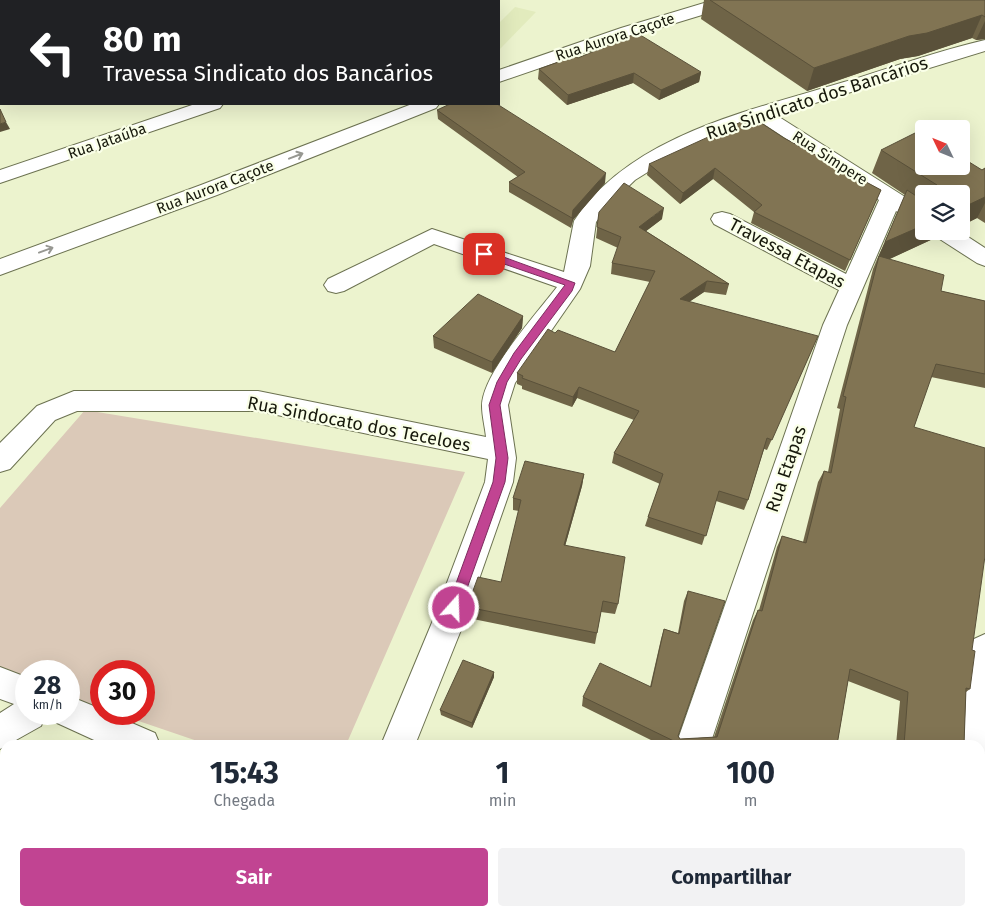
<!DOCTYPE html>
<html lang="pt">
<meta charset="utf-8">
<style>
body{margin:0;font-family:"Fira Sans",sans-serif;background:#f2f2f3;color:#1f2937;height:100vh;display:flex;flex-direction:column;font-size:19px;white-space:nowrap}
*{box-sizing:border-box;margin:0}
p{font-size:16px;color:#747a83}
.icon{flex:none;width:28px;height:28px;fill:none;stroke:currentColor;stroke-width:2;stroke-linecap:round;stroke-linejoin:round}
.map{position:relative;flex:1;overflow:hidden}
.sheet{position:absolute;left:0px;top:740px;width:985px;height:176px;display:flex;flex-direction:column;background:#fff;border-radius:15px 15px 0 0;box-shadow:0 5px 20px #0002}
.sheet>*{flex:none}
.top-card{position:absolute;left:0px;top:0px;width:500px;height:105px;box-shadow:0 5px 20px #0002;background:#202124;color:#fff;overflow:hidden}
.needle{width:32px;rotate:313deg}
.tools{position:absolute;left:915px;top:120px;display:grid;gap:10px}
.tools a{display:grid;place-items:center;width:55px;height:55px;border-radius:5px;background:#fff;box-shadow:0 5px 20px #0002;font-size:25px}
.speed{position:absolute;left:15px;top:660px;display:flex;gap:10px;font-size:25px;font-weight:700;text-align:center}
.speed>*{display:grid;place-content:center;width:65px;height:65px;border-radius:50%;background:#fff;box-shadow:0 5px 20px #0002;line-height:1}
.speed small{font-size:12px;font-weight:400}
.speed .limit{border:8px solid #d22;background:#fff;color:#111}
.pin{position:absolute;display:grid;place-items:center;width:42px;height:42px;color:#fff;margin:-21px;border-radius:10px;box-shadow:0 2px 8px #0006}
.me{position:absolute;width:55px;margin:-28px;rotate:20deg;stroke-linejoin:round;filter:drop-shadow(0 0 4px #0008)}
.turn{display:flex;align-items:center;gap:18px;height:105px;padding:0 20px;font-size:22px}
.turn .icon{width:65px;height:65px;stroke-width:2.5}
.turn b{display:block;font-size:35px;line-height:42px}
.eta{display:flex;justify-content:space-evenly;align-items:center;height:85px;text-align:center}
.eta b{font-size:30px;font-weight:700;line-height:35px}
.cta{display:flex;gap:10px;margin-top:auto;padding:10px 20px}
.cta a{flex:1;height:58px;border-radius:5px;background:#c14492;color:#fff;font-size:20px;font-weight:700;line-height:58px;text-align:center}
.cta a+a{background:#f2f2f3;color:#1f2937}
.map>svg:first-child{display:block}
</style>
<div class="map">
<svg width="985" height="916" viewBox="0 0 985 916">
<rect width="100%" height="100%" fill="#ecf3ce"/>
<!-- built -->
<path fill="#e2ebbd" d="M515,7L536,12L499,50V23Z"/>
<!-- green -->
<path fill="#dbc9b8" d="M85,410L465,472L346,745H209L118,714H144V671H101V708L69,697V671H26V680L0,668V508Z"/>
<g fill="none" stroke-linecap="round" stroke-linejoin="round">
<!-- street casing -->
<g stroke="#6c7251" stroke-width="2">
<g id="street">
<rect x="0" y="15" width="1" height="10"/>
<path d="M985,40V51L776,115L924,209V226L916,224L896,211L847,325L710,745H676L823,325L839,290L714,224L711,219L714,214L722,212L730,214L846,274L879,200L758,120L726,130L675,155L635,180L609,205L596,222L590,266L580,289L515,383L508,405L516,458L513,482L463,625L415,745H381L431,625L485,482L488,459L258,411H77L55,420L10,469L0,472V443L37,406L74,391H258L486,437C485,427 482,416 482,406C482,374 537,313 557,287L434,244L344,291L336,293L328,291L324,285L328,279L432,229L564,272L574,221C630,135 752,110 844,82C891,68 937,51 985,40Z"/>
<rect x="0" y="90" width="1" height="12"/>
<path d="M195,104H223L220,108L0,183V170Z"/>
<path d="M932,231H959L985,248V266L977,263L935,236Z"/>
<path d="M985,634V755L980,759V745H955L969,649L974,639Z"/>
<path d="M0,667L26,677V714H46L41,726L0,749V713L14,704L0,699Z"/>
<path d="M69,696L101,709V714H111L155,733L160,745H105L57,723L53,714H69Z"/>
<path d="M5,894V911H29L27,916H0V896Z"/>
<path d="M300,911H338L336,916H298Z"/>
<path d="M617,911H655L653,916H615Z"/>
<rect x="930" y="911" width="38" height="5"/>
</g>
</g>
<!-- secondary casing -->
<g stroke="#6c7251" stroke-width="2">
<g id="secondary">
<path d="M714,0H740L738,4L633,36L499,82V70L621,28Z"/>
<path d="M412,104H439L436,108L217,195L0,275V259L201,185Z"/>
</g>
</g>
<!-- street -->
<use href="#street" fill="#fff" fill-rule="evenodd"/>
<!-- secondary -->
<use href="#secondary" fill="#fff" fill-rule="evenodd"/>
</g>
<!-- wall -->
<g fill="#6f6447">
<path d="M704,0H985V39L976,40L972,38L918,56L900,59L807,91L701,19Z"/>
<path d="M578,58L701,72L699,82L659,100L633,83L567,105L538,79L539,69Z"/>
<path d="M437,110L605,183L573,220L571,228L509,192V182L518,177L438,119Z"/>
<path d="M784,138L881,190L845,271L751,223L754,212L713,179L680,204L647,175L649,164Z"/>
<path d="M881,150L982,170L985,168V223L977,218L961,226V194H924V231H938L935,238L889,259L941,291L985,301V388L931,377L914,427L972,650L970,689L966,692L964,745H896L900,701L848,681L837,745H661L582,706L583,697L650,687L661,639L664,629L678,633L684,601L688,591L678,736L680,739L714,737L753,620L758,610H759L777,547L782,536L803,542L818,482L824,471L828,472L840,409L837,408L873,269L905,195L872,173Z"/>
<path d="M599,212L662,219L646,231L729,284L726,295L704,292L689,302L813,347L767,450L764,449L748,500L744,510L716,501L702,545L645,526L648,517L660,484L612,463L614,453L634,420L577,398L572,407L522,389V386L517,384V373L555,333L615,352L650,282L611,274L612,263L618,248L596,238Z"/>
<path d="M523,316L522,328L492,373L434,348L433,336Z"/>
<path d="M584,474L582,486L565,546L618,604L615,614L601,612L595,644L468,618L467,607L501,582L519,511L513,510V498Z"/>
<path d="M494,672V677L472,728L441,715L440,710Z"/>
<path d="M663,911H778L789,916H662Z"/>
<rect x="851" y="911" width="76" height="5"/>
</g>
<!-- shaded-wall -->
<g fill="#5a513a">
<path d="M982,15L972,38L918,56L900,59L807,91L814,68L909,36Z"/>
<path d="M985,21V39L976,40Z"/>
<path d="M701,72L699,82L659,100L661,90Z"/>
<path d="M634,73L633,83L567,105L568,95Z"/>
<path d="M1,78V87H0V79Z"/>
<path d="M6,122L10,129L0,132V124Z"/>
<path d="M715,168L713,179L680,204L683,193Z"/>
<path d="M606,173L605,183L573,220L571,228L573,210Z"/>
<path d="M985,197V203L977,218L961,226V214L966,206Z"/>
<path d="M664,208L662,219L637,238L639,227Z"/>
<path d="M924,225V231H938L935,238L877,265L879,256L874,266L885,242Z"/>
<path d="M707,281L704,292L677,310L680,299Z"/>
<path d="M523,316L522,328L492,373V362Z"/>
<path d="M579,387L577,398L572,407L573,397Z"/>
<path d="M584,474L582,486L562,557L564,545Z"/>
<path d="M494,672V677L472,728V723Z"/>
<path d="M439,911H441L440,916H438Z"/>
</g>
<!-- building -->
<g fill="#817453" stroke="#5a513a">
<path d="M710,0H985V17L982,15L927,33L909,36L814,68Z"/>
<path d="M637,33L701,72L661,90L634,73L568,95L539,69L575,56L578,58Z"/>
<path d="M0,65H1V78L0,79Z"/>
<path d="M450,104H497L606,173L573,210L572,218L509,182L525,172L437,110Z"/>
<path d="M0,109L6,122L0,124Z"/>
<path d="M752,117L784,138L881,190L850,260L754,212L762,205L715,168L683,193L649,164Z"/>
<path d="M919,131L924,134V166H961V157L982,170L985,168V197L966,206H961V194H937V185L881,150Z"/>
<path d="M624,183L664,208L639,227L729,284L707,281L680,299L818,336L772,440L767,438L748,500L719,491L706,536L648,517L663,474L614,453L639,411L579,387L573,397L522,378L523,376L517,373L548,329L555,333L558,330L615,352L655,271L612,263L621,237L597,227L599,212Z"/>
<path d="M907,190L924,201V225L885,242Z"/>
<path d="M879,256L944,275L941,291L985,301V374L936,364L914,427L985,448V556L972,650L975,651L970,689L966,688L964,745H904L908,692L850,669L837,745H682L583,697L600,663L651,687L664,629L679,634L688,591L725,601L678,736L680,739L717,737L758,610L762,611L782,536L806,543L824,471L831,473L846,397L843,396Z"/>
<path d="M478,294L523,316L492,362L433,336Z"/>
<path d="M525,461L584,474L564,545L625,557L618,604L603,601L597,633L467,607L478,577L501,582L521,500L513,498Z"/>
<path d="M463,660L494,672L472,723L440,710Z"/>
<path d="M362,911H439L438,916H361Z"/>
<path d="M537,911H544L566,916H536Z"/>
<path d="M666,911H778L789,916H665Z"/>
<rect x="861" y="911" width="66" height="5"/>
</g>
<!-- one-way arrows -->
<defs><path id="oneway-shaft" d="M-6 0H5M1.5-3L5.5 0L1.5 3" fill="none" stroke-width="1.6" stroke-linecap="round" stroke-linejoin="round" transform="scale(1.25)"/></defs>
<g stroke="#979892">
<use href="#oneway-shaft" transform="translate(296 156) rotate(-21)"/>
<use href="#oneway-shaft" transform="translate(46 250) rotate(-20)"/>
</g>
<!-- route -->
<path fill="#c14492" stroke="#7d2c5f" d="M481,251H487L575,283L572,291L521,359L507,382L500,405L508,458L505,482L460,608L458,612L454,613L449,612L447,608L493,482L496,458L489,405L497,382L514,353L565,285L481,256Z"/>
<g text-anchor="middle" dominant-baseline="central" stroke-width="4.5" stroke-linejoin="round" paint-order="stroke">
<!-- far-street labels -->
<g font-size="15" fill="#17190c" stroke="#faffe8">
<text transform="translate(615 37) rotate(-18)">Rua Aurora Caçote</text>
<text transform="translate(107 141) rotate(-19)">Rua Jataúba</text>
<text transform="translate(830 158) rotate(33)">Rua Simpere</text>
<text transform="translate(215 187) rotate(-21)">Rua Aurora Caçote</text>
</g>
<!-- street labels -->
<g font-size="18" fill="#17190c" stroke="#faffe8">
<text transform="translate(817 98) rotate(-18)">Rua Sindicato dos Bancários</text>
<text transform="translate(787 253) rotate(28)">Travessa Etapas</text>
<text transform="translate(359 424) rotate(11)">Rua Sindocato dos Teceloes</text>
<text transform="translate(786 469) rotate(-71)">Rua Etapas</text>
</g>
</g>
</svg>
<div class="tools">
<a><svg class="needle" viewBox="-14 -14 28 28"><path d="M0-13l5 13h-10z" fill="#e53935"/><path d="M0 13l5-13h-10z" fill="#747a83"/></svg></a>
<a><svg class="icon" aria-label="layers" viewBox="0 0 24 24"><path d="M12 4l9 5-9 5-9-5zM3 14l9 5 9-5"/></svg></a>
</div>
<div class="speed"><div>28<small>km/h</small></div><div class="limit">30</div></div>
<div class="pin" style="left:484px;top:254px;background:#d93025"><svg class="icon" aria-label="arrive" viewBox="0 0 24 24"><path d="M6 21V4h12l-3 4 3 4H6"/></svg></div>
<svg class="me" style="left:454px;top:608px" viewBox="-20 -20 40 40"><circle r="17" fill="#c14492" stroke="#fff" stroke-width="3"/><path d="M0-11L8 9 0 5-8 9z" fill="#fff"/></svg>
<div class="top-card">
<div class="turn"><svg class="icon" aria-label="left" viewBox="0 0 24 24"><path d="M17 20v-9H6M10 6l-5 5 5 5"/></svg><div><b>80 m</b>Travessa Sindicato dos Bancários</div></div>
</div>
<section class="sheet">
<div class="eta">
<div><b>15:43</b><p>Chegada</p></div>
<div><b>1</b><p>min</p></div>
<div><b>100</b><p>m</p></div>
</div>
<div class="cta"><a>Sair</a><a>Compartilhar</a></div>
</section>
</div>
